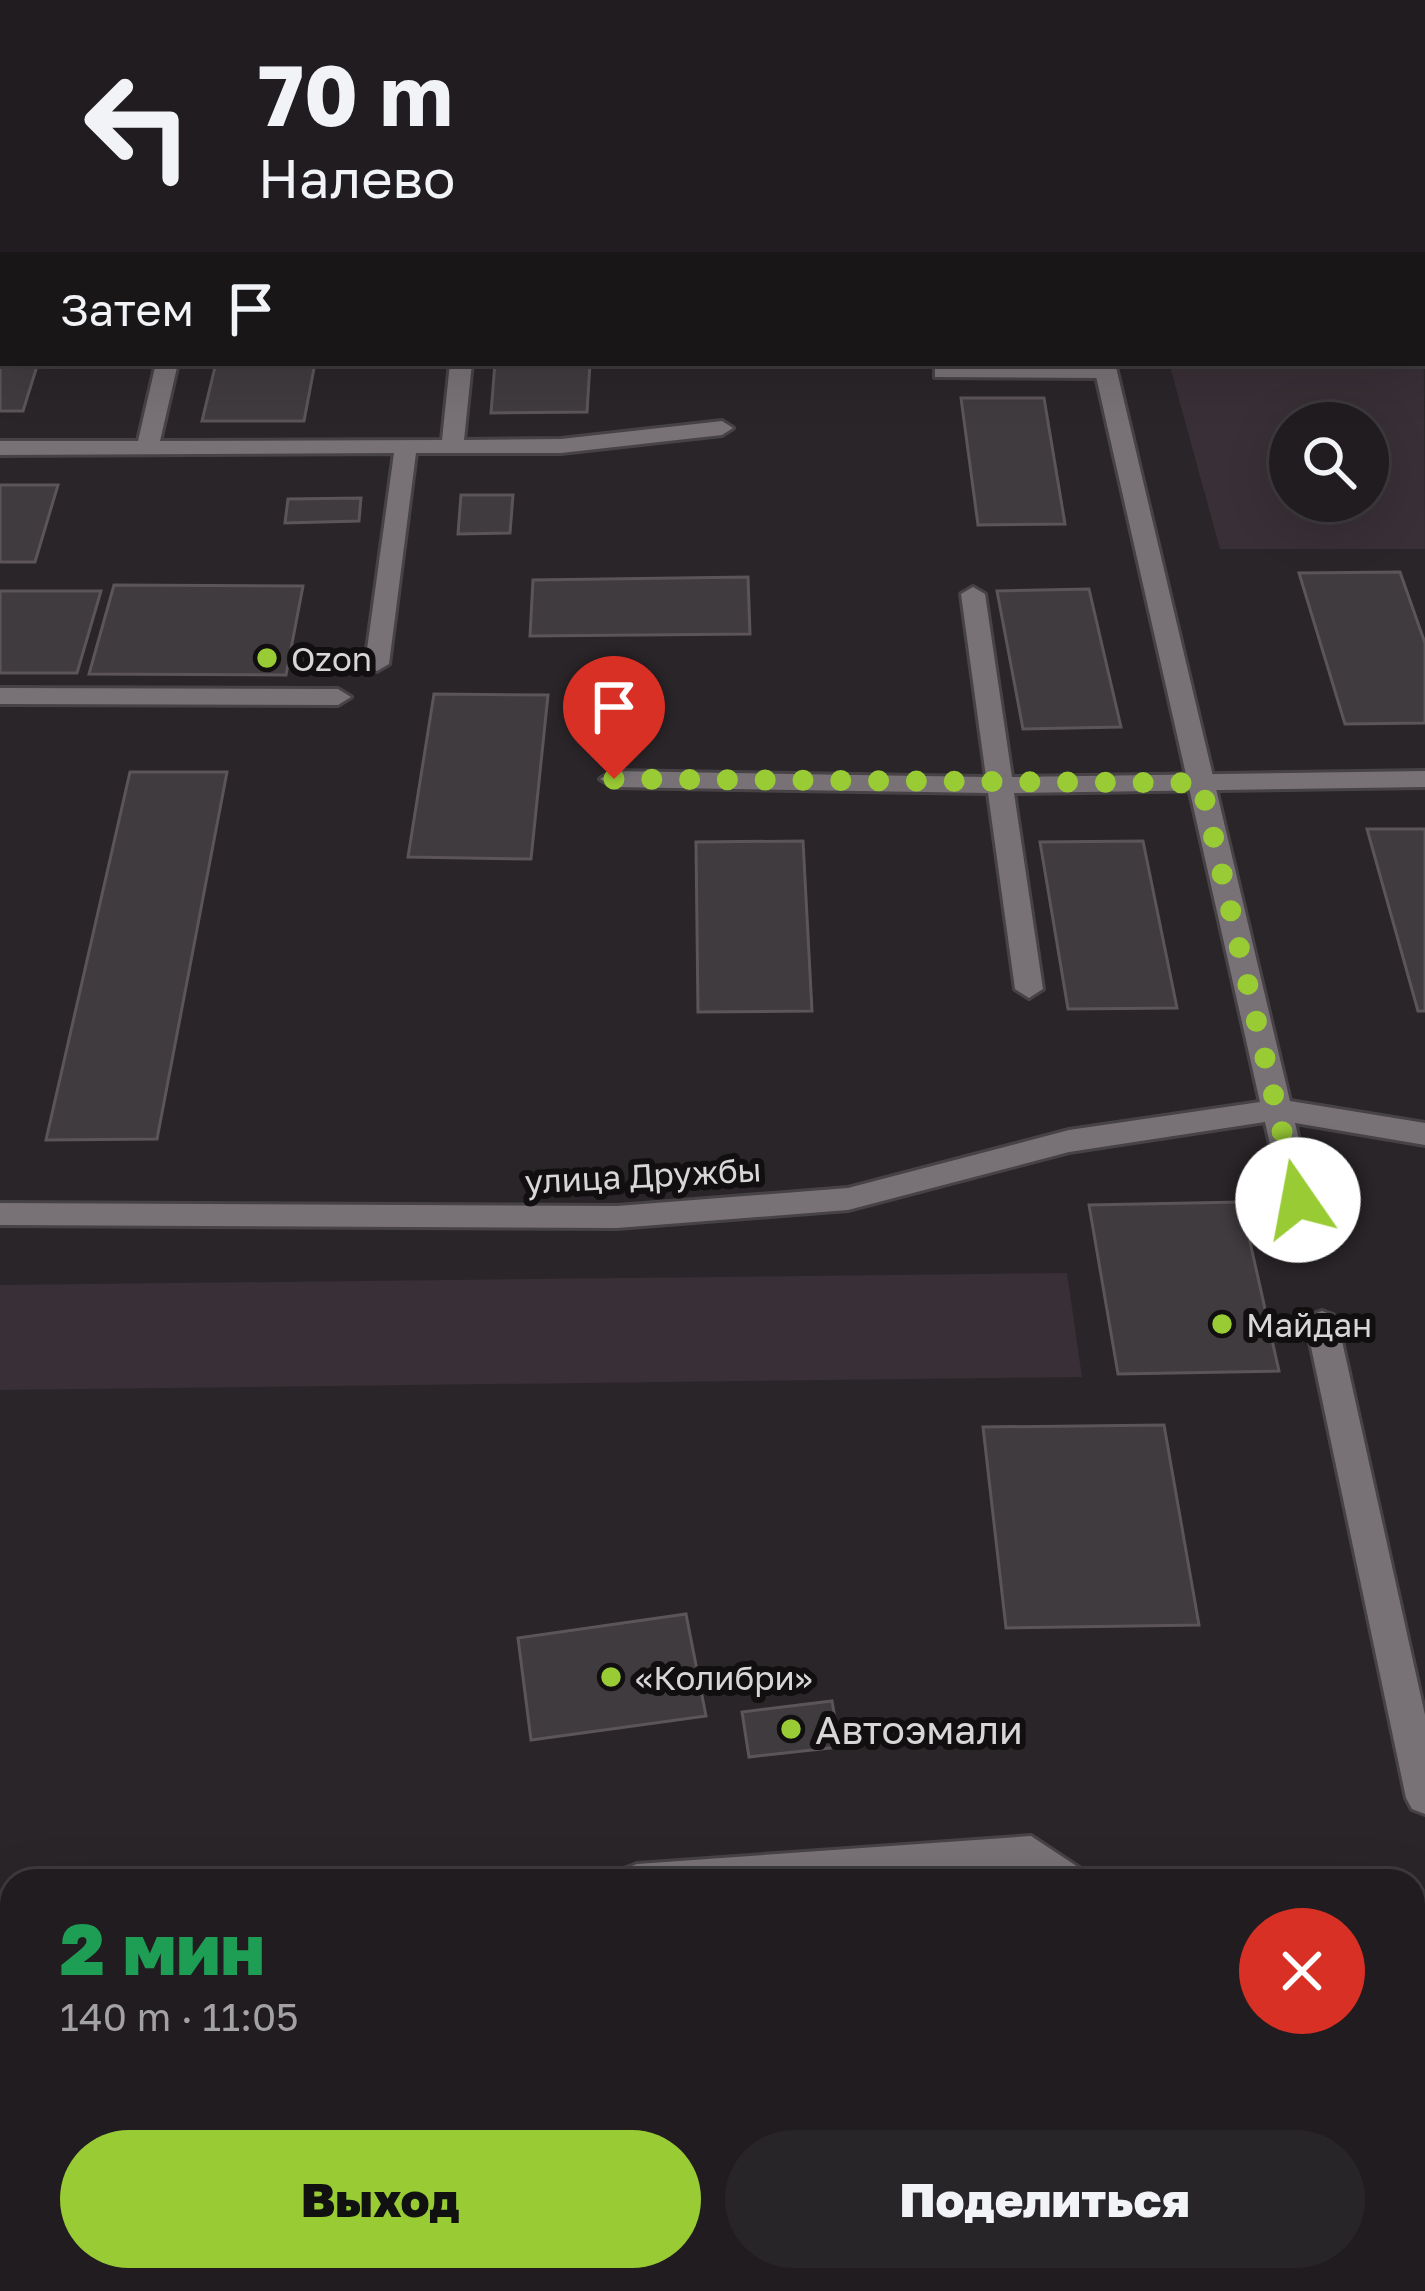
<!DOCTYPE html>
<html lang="ru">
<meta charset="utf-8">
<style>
body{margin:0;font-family:"Golos Text",sans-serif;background:#282528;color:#f1f3f6;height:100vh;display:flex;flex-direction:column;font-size:45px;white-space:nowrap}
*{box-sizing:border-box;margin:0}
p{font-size:39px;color:#a2a1a4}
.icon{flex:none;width:66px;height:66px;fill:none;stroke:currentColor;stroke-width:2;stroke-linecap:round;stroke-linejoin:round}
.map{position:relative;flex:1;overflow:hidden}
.sheet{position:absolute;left:0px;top:1869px;width:1425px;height:423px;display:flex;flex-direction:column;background:#201c1f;border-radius:36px 36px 0 0;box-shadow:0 12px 48px #0002,0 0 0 3px #3d3a3d}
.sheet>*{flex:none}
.hud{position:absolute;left:0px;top:0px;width:1425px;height:366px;box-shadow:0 12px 48px #0002,0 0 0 3px #3d3a3d;background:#201c1f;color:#f1f3f6;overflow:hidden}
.controls{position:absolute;left:1269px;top:402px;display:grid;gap:24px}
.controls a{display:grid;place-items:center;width:120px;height:120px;border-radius:50%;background:#201c1f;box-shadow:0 12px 48px #0002,0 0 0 3px #3d3a3d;font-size:60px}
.pin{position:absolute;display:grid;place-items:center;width:102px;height:102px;color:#fff;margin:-123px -51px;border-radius:50% 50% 50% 0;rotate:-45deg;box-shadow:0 0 12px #0007}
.pin .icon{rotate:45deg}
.me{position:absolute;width:132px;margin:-66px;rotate:348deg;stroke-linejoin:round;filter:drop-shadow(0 0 9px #0008)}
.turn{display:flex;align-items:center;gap:42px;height:252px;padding:0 60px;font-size:54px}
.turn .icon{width:156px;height:156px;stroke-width:2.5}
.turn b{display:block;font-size:84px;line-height:102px}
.then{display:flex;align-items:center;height:114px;padding:0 60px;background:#0003;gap:24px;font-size:45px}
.round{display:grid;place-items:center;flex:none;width:126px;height:126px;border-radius:63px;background:#282528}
.headline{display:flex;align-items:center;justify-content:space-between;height:204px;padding:0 60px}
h1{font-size:72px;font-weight:800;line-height:90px;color:#1e9e55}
.button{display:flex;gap:24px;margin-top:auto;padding:24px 60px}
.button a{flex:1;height:138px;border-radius:72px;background:#99cb35;color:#111;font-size:48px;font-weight:800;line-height:138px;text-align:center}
.button a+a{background:#282528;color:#f1f3f6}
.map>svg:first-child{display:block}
</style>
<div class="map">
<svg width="1425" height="2291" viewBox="0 0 1425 2291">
<rect width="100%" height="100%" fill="#2a2529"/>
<!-- built -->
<g fill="#392f36" fill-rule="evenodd">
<path d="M1422,91L1425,549H1220L1169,363H1422ZM1290,423H1368V501H1290Z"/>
<path d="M1067,1273L1082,1377L0,1390V1285Z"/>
<path d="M1425,2216V2291H986L1014,2280H1413V2217Z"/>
</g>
<!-- building -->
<g fill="#403b3f" stroke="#5b5559" stroke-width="3">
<path d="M1422,151H1425V265L1422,257Z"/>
<path d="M0,203L3,363H38L23,411H0Z"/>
<path d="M216,363H315L304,421H202Z"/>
<path d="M495,363H590L587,412L491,413Z"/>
<path d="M961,398H1044L1065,524L978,525Z"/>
<path d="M0,485H58L35,562H0Z"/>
<path d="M461,495H513L510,533L458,534Z"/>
<path d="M361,498L359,521L285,523L288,499Z"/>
<path d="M1400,572L1425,643V723L1345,724L1299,573Z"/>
<path d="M748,577L750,634L530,636L533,580Z"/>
<path d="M114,585L303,586L286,675L89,674Z"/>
<path d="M1089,589L1121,727L1023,729L997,591Z"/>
<path d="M0,591H101L77,673H0Z"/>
<path d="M434,694L548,695L531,859L408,857Z"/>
<path d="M130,772H227L157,1139L46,1140Z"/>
<path d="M1367,829H1425V1011H1418Z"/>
<path d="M803,841L812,1011L698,1012L696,842Z"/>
<path d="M1143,841L1177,1008L1068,1009L1040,842Z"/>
<path d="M1241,1202L1279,1371L1118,1374L1089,1205Z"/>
<path d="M1164,1425L1199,1625L1006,1628L983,1427Z"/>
<path d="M686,1614L706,1716L531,1740L518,1638Z"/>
<path d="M832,1701L840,1747L749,1757L742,1712Z"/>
</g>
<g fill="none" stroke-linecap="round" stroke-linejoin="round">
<!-- lane casing -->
<g stroke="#464245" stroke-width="6">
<g id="lane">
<path d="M972,0H990L991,3H973Z"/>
<rect x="0" y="163" width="3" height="12"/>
<path d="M156,363H178L160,441L442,440L450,363H472L464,440L561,439L722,421L733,428L722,435L561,453H416L389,664L377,671L365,664L394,453L0,455V441H138Z"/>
<path d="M943,366H1106L1117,372L1106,378L935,377V367Z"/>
<path d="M973,587L985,594L1012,777L1425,771V787L1014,793L1043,989L1029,998L1015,989L988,793L613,787L600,779L613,771L986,777L961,594Z"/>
<path d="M0,688L338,689L351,697L338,705L0,704Z"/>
<path d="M1322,1311L1333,1315L1338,1323L1425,1715V1814L1412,1809L1406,1798L1306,1323L1311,1315Z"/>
<path d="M1031,1836L1081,1869L1087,1881H1039L1025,1870L874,1881H618L624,1869L637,1864Z"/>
</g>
</g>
<!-- street casing -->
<g stroke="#464245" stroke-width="6">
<g id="street">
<path d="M1093,363H1115L1290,1101L1425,1123V1145L1295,1123L1324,1245L1319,1253H1297L1292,1245L1265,1122L1069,1152L848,1210L617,1228L0,1225V1203L617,1206L848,1188L1069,1130L1260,1102Z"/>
<path d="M915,2280H957L955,2291H913Z"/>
</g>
</g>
<!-- secondary casing -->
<g stroke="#464245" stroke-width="6">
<g id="secondary">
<rect x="625" y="0" width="18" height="3"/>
<rect x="0" y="26" width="3" height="10"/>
<rect x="1422" y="41" width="3" height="10"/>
<rect x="0" y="48" width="3" height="10"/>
</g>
</g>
<!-- primary casing -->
<g stroke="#464245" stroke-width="6">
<g id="primary">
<path d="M1425,1939V1975L1413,1976V1940Z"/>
<path d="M12,2055V2093L0,2094V2056Z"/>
<path d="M1425,2058V2096L1413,2097V2059Z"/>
<path d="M12,2213V2255L0,2256V2214Z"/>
</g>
</g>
<!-- lane -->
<use href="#lane" fill="#787276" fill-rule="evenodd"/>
<!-- street -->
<use href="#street" fill="#787276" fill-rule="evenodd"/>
<!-- secondary -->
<use href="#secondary" fill="#787276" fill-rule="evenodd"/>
<!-- primary -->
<use href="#primary" fill="#b484a7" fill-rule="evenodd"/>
</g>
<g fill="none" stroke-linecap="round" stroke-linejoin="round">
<!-- route -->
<path stroke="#99cb35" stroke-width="21" stroke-dasharray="0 37.8" d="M614,779L1201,783L1298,1200"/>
</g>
<!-- markers -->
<g fill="#99cb35" stroke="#110f10" stroke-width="4.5">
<circle cx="267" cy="658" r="12"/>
<circle cx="1222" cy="1324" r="12"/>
<circle cx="611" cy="1677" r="12"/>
<circle cx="791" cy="1729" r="12"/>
</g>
<g text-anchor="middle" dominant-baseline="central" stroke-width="12" stroke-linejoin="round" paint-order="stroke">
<!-- poi labels -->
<g font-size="33" fill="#d9d6d8" stroke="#110f10" text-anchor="start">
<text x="291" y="658">Ozon</text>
<text x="1246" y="1324">Майдан</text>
<text x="635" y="1677">«Колибри»</text>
</g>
<!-- street labels -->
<g font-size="33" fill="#d9d6d8" stroke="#110f10">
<text transform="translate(643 1175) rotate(-3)">улица Дружбы</text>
</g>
<!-- near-poi labels -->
<g font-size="39" fill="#d9d6d8" stroke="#110f10" text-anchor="start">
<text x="815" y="1729">Автоэмали</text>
</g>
</g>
</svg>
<div class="controls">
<a><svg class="icon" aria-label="search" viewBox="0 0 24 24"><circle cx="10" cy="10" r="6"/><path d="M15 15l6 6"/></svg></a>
</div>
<div class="pin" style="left:614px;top:779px;background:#d93025"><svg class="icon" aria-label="arrive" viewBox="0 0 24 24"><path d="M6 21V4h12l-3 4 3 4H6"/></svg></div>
<svg class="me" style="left:1298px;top:1200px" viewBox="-20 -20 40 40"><circle r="19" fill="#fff"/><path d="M0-13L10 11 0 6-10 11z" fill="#99cb35"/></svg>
<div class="hud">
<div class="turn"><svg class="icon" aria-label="left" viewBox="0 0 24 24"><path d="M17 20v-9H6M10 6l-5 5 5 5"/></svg><div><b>70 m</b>Налево</div></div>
<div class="then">Затем<svg class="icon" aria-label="arrive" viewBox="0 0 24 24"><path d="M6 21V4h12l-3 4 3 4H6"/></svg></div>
</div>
<section class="sheet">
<div class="headline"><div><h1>2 мин</h1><p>140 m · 11:05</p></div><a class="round" style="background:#d93025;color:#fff"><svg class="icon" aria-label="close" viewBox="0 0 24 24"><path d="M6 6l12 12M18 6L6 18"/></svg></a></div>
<div class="button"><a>Выход</a><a>Поделиться</a></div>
</section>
</div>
